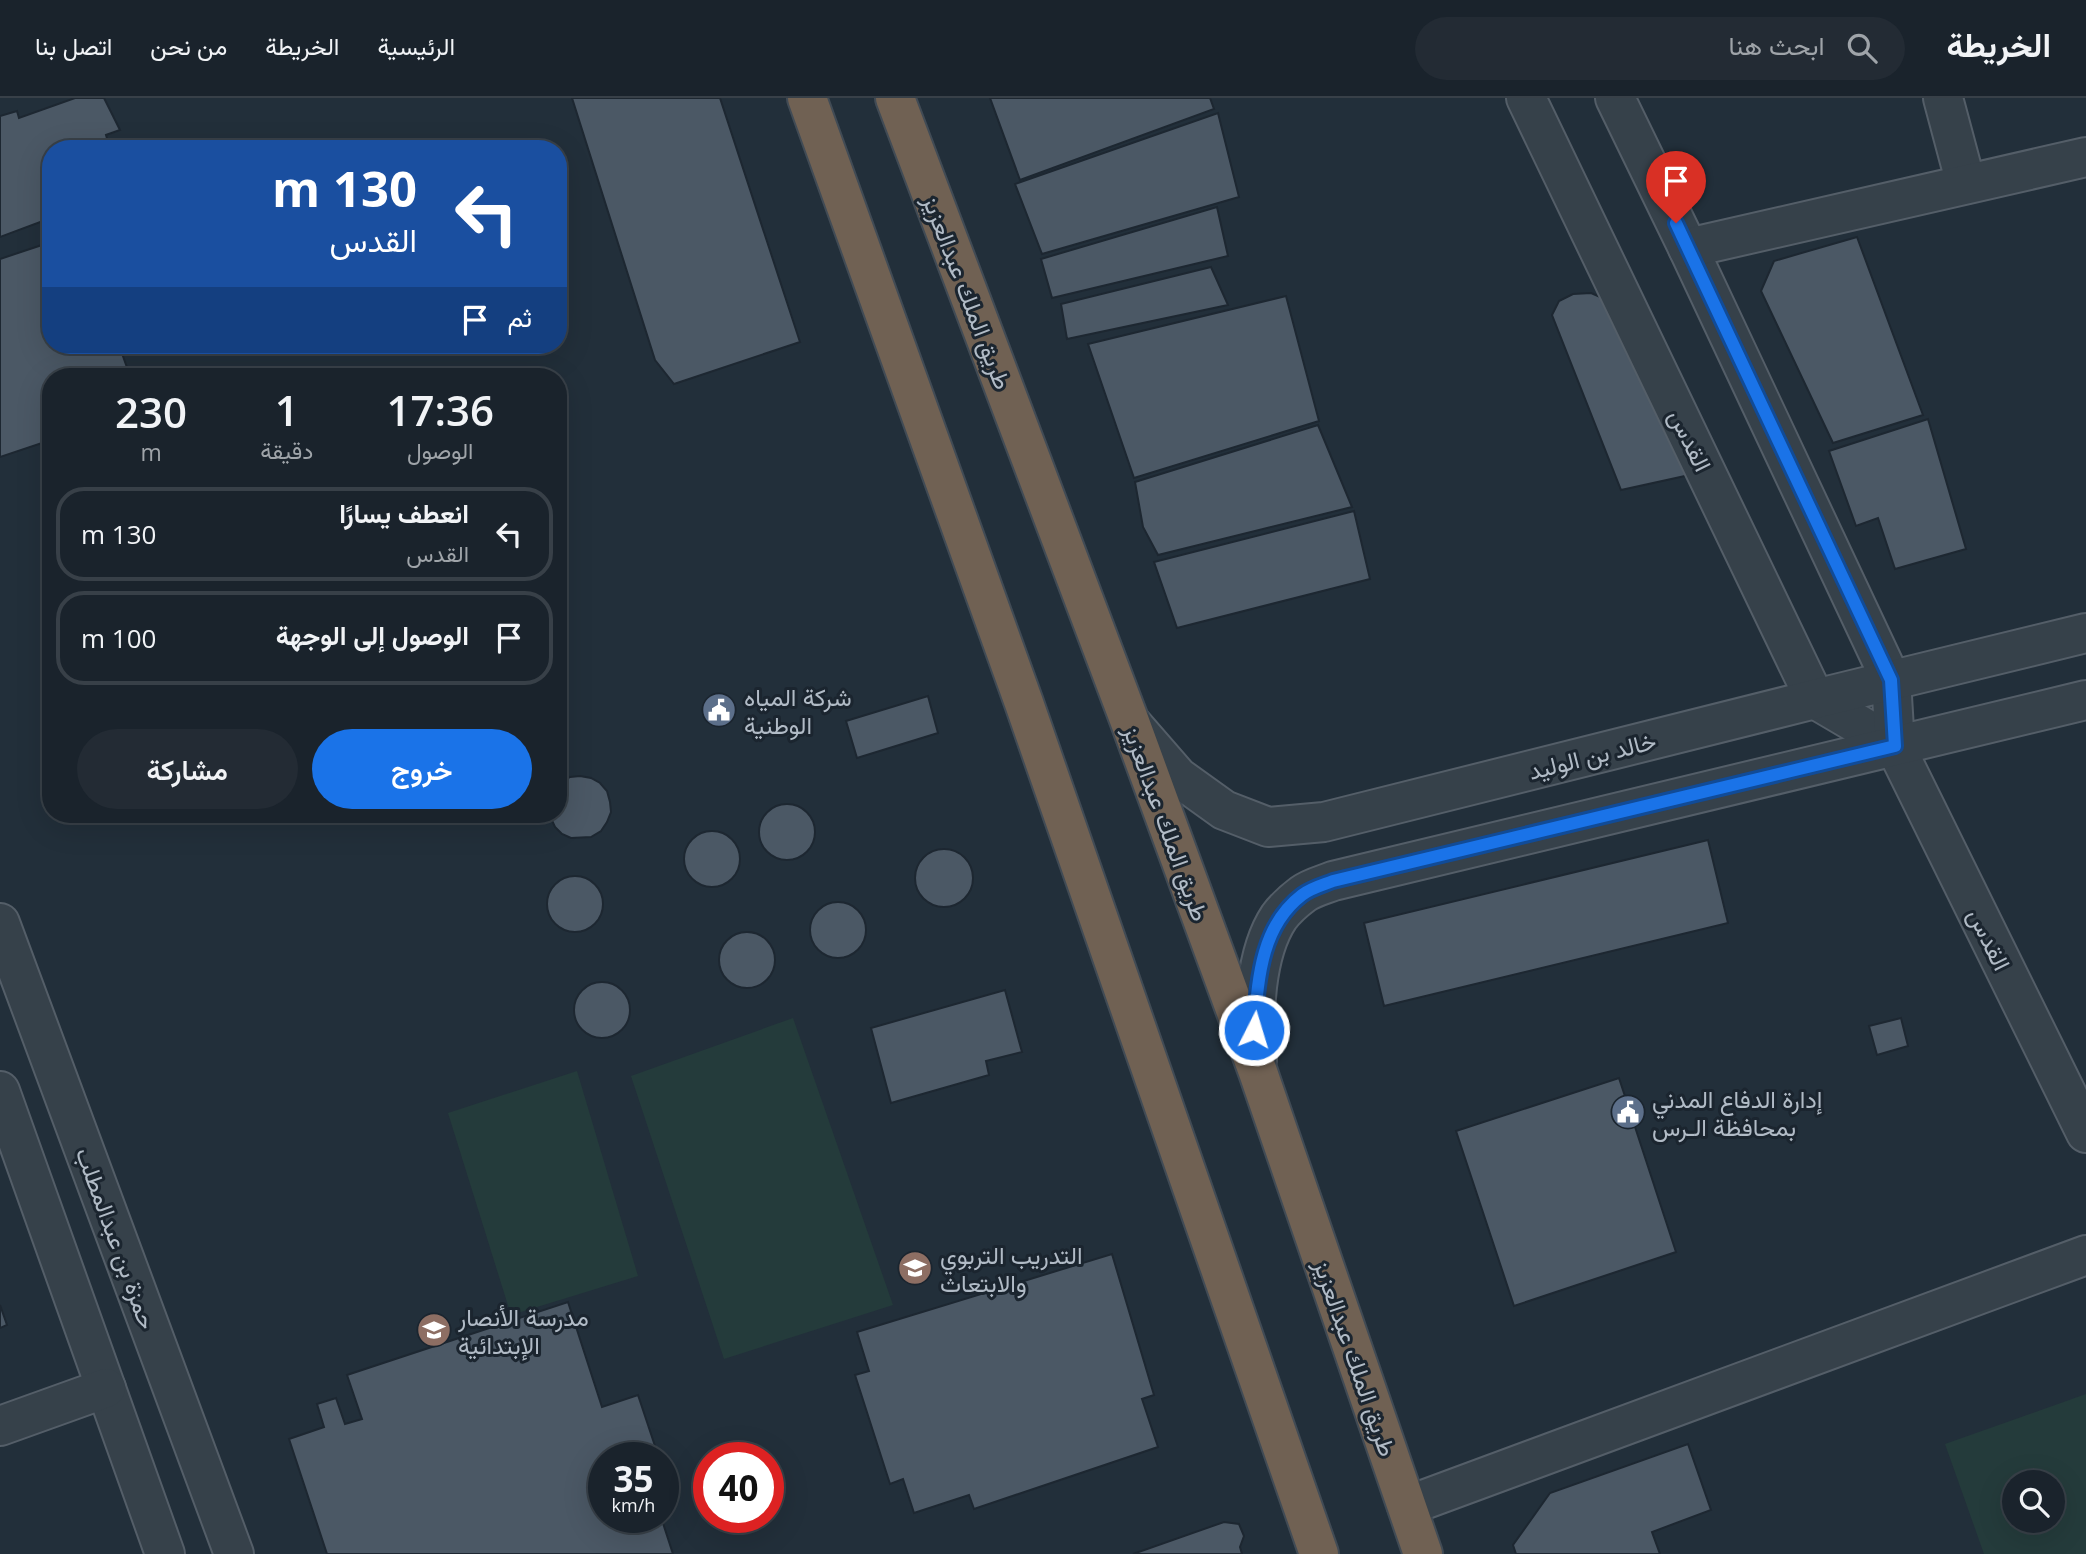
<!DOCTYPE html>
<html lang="ar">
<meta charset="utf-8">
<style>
body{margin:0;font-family:"Open Sans",Vazirmatn,sans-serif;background:#232b34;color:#f1f3f6;direction:rtl;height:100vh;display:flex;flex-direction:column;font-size:26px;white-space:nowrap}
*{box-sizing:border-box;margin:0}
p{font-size:23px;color:#9fa4a9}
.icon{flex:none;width:38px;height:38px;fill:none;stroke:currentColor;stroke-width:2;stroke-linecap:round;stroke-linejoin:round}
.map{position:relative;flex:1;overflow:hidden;direction:ltr}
.side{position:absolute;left:42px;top:270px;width:525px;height:455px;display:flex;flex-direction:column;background:#1a232c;border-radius:28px;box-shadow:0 7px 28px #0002,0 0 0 2px #384048;direction:rtl}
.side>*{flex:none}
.guide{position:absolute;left:42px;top:42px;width:525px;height:214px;border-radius:28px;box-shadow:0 7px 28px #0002,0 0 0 2px #384048;direction:rtl;background:#1a4fa0;color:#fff;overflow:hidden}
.tools{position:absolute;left:2002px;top:1372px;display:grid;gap:14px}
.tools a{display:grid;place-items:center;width:63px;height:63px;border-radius:50%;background:#1a232c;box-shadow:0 7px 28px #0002,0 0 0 2px #384048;font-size:35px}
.speed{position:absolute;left:588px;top:1344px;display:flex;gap:14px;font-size:35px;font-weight:700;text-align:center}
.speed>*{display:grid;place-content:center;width:91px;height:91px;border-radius:50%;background:#1a232c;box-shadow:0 7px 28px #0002,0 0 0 2px #384048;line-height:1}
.speed small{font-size:18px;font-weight:400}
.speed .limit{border:10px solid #d22;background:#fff;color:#111}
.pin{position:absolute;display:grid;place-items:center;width:60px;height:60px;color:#fff;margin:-72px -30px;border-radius:50% 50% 50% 0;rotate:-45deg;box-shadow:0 0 7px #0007}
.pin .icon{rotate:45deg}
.me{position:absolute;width:77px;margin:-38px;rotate:5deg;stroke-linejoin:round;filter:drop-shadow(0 0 5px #0008)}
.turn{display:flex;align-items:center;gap:24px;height:147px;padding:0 35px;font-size:32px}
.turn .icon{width:91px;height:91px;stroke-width:2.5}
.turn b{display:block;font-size:49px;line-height:60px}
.then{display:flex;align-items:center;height:66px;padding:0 35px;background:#0003;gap:14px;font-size:26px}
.eta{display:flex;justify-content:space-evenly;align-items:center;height:119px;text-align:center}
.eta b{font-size:42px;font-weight:600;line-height:49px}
.cta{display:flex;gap:14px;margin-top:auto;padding:14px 35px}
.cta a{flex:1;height:80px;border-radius:42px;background:#1a73e8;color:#fff;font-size:28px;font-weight:600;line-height:80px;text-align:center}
.cta a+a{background:#232b34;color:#f1f3f6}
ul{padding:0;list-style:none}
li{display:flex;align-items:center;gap:21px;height:94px;margin:0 14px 10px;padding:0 21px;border:4px solid #384048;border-radius:28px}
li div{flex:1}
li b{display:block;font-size:26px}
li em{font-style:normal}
header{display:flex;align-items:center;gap:42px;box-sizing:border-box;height:98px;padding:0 35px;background:#1a232c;border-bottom:2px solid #384048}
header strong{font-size:33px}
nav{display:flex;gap:38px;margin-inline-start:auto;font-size:24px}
.search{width:490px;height:63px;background:#232b34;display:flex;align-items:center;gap:18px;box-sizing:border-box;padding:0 24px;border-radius:38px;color:#9fa4a9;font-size:26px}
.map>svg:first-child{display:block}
</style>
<header>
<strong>الخريطة</strong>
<div class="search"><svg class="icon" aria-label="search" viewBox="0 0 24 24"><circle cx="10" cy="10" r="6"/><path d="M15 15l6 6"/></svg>ابحث هنا</div>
<nav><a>الرئيسية</a><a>الخريطة</a><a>من نحن</a><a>اتصل بنا</a></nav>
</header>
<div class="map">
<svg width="2086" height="1456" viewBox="0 0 2086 1456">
<rect width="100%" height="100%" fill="#222f3a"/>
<!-- green -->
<g fill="#243b3b" fill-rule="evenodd">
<path d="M793,920L893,1207L724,1261L631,978Z"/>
<path d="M577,973L638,1178L511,1217L448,1015Z"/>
<path d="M2086,1296V1456H1984L1945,1346ZM2014,1384H2053V1423H2014Z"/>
</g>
<!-- building -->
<g fill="#4b5865" stroke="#1d2731" stroke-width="2">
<path d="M75,0H104L120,32L106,37L110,51H51V120L0,139V18L17,13L19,20Z"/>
<path d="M572,0H720L800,244L674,286L655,262Z"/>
<path d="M990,0H1210L1214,11L1020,82Z"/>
<path d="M1218,15L1239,99L1042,156L1015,86Z"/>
<path d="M1217,109L1228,158L1052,200L1041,161Z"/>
<path d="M1857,139L1923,317L1833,345L1761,193L1774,163Z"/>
<path d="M51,144V247H119L130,278H51V342L0,359V161Z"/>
<path d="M1211,169L1228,207L1067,241L1061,206Z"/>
<path d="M1591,195L1614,205L1694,376L1621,392L1552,217L1559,203L1573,196Z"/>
<path d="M1286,198L1319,323L1134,380L1088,246Z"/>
<path d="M1928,321L1966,451L1895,471L1878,420L1856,428L1829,353Z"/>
<path d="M1318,327L1352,409L1158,457L1143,429L1135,384Z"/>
<path d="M1354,413L1370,481L1177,530L1154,464Z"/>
<path d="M928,598L938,635L857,660L846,623Z"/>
<path d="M580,678L591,680L600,685L607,693L610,704L611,714L607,724L601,733L591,739L571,740L562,736L555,729L549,716H558V687L570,679Z"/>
<circle cx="787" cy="734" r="28"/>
<circle cx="712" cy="761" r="28"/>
<path d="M1708,742L1728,825L1384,908L1364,825Z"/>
<circle cx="944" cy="780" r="29"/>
<circle cx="575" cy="806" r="28"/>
<circle cx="838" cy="832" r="28"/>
<circle cx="747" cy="862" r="28"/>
<circle cx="602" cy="912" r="28"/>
<path d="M1005,892L1022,954L986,963L989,977L891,1005L871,930Z"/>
<path d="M1901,920L1908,948L1877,957L1869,928Z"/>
<path d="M1619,980L1676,1154L1514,1208L1456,1033Z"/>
<path d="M1112,1156L1154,1297L1142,1301L1158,1349L974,1411L969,1397L914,1415L903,1381L890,1386L855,1277L869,1273L857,1234Z"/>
<path d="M568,1204L602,1309L638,1297L659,1360H604V1419H661L673,1456H327L289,1341L324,1329L317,1306L336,1300L345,1326L362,1321L347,1277Z"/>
<path d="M0,1207L7,1227L0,1230Z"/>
<path d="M1688,1346L1711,1412L1652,1434L1660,1456H1516L1513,1447L1550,1395Z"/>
<path d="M663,1374L670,1395L663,1397Z"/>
<path d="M1224,1424L1239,1426L1244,1438L1240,1449L1242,1456H1133Z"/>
</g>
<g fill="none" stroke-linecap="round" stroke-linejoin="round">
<!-- minor casing -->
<g stroke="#545e68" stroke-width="42">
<g id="minor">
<path d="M1526,0L1815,601L1895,648"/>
<path d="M1615,0L1688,150L1891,582L1895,648L2086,1035"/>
<path d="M1943,0L1966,86"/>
<path d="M1688,150L2086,59"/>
<path d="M1131,625L1178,679L1224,712L1268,729L1324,724L1815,601L2086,535"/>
<path d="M0,825L234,1456"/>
<path d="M1257,961C1252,919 1255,855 1279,819C1285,811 1295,802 1303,796C1311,790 1323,787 1333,783L2086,602"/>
<path d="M0,993L165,1456"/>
<path d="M0,1328L106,1290"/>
<path d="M1407,1408L2086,1157"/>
</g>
</g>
<!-- highway casing -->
<g stroke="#414b55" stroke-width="42">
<g id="highway">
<path d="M807,0L1024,605L1319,1456"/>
<path d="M895,0L1130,624L1258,974L1423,1456"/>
</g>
</g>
<!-- minor -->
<use href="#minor" stroke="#36414a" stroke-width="38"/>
<!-- highway -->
<use href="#highway" stroke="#706153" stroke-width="38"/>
</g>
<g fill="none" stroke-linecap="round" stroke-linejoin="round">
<!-- route casing -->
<g stroke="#114b97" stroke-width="18">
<path id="route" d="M1254,932C1258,883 1260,829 1302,797C1311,790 1323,787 1333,783L1895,648L1891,582L1676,125"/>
</g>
<!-- route -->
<use href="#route" stroke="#1a73e8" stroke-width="12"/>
</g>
<!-- icons -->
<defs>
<g id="civic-disc" transform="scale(1.75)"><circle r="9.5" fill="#5c6f8a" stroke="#1b252f"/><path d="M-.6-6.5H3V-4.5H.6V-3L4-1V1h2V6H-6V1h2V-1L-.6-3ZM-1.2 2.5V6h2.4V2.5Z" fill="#fff"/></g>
<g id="school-disc" transform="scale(1.75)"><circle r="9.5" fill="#8d6e63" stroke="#1b252f"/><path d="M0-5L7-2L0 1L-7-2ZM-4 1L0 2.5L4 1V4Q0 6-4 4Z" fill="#fff"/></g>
</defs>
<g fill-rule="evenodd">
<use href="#civic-disc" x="719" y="612"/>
<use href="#civic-disc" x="1628" y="1014"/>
<use href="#school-disc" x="915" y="1170"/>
<use href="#school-disc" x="434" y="1232"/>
</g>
<g text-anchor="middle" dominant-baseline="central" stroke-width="6" stroke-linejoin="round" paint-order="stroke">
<!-- street labels -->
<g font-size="24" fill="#b1bbc6" stroke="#1b252f">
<text transform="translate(968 194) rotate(69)">طريق الملك عبدالعزيز</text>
<text transform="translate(1691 342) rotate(64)">القدس</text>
<text transform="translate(1592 657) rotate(-14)">خالد بن الوليد</text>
<text transform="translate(1167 725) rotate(70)">طريق الملك عبدالعزيز</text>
<text transform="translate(1990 841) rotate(64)">القدس</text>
<text transform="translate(117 1140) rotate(70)">حمزة بن عبدالمطلب</text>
<text transform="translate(1356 1260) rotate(71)">طريق الملك عبدالعزيز</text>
</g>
<!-- poi labels -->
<g font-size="24" fill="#b1bbc6" stroke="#1b252f" text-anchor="start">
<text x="744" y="598">شركة المياه<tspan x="744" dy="28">الوطنية</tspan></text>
<text x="1652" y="1000">إدارة الدفاع المدني<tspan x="1652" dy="28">بمحافظة الـرس</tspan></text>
<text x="940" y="1156">التدريب التربوي<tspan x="940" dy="28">والابتعاث</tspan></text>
<text x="458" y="1218">مدرسة الأنصار<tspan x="458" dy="28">الإبتدائية</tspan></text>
</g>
</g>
</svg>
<div class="tools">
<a><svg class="icon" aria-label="search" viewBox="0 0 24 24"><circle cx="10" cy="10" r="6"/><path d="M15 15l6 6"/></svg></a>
</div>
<div class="speed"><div>35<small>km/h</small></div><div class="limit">40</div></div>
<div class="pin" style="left:1676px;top:125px;background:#d93025"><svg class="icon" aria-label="arrive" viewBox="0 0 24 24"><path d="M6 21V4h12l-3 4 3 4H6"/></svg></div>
<svg class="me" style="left:1254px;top:932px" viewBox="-20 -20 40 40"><circle r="17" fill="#1a73e8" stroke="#fff" stroke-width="3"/><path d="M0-11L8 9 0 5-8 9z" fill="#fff"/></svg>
<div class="guide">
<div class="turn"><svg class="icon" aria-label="left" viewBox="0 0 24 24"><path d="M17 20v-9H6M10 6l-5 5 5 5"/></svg><div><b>130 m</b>القدس</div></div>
<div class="then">ثم<svg class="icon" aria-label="arrive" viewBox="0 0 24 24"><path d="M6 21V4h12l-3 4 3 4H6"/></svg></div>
</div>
<section class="side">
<div class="eta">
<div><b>17:36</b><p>الوصول</p></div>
<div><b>1</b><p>دقيقة</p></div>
<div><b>230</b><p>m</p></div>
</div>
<ul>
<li><svg class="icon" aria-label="left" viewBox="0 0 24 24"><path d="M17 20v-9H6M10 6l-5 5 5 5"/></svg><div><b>انعطف يسارًا</b><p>القدس</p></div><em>130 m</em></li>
<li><svg class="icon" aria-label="arrive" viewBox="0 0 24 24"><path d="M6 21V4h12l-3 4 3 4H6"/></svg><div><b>الوصول إلى الوجهة</b></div><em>100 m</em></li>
</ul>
<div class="cta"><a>خروج</a><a>مشاركة</a></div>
</section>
</div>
